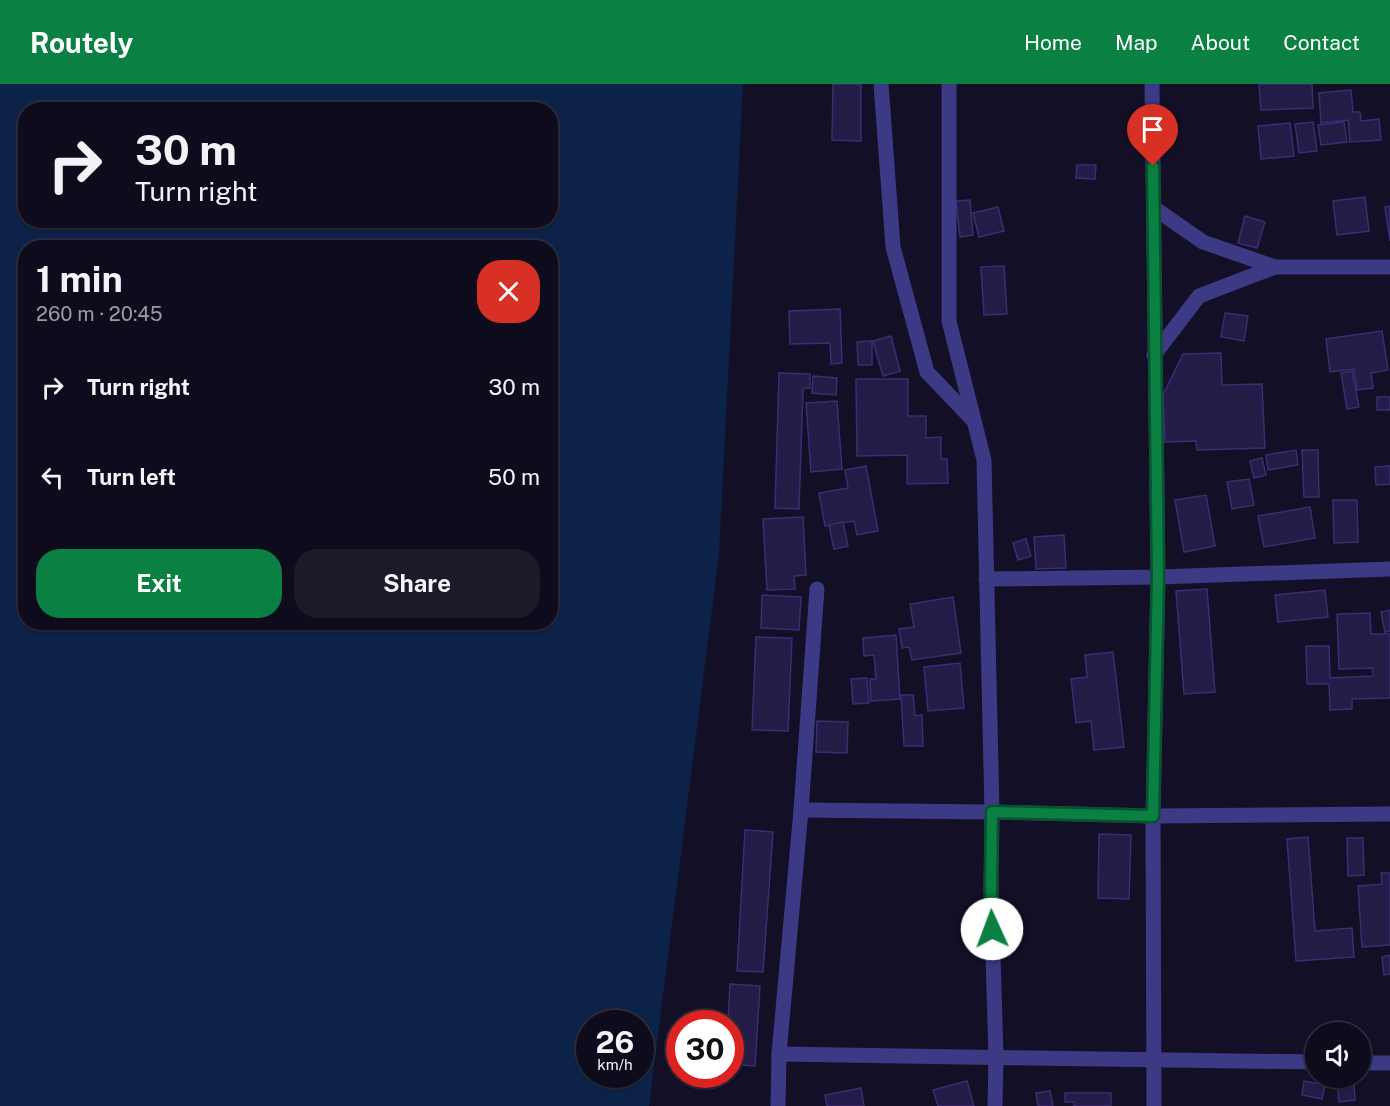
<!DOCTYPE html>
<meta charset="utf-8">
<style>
body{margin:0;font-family:"Public Sans",sans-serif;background:#1c1929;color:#f1f3f6;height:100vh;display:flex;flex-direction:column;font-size:22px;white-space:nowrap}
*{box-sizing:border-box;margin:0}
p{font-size:20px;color:#9b9ba3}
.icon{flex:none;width:33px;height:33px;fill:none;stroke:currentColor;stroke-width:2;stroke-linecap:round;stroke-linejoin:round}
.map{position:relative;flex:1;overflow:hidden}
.drawer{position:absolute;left:18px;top:156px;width:540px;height:390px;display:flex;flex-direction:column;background:#0e0b1c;border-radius:24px;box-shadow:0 2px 4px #0004,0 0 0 2px #2e2b3b}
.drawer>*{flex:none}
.guide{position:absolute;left:18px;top:18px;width:540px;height:126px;border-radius:24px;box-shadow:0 2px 4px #0004,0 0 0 2px #2e2b3b;background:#0e0b1c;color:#f1f3f6;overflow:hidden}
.controls{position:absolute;left:1305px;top:938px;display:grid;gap:12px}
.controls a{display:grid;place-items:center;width:66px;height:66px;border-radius:50%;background:#0e0b1c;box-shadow:0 2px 4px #0004,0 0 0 2px #2e2b3b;font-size:30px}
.speed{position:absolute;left:576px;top:926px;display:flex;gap:12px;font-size:30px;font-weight:700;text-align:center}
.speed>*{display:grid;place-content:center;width:78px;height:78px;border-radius:50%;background:#0e0b1c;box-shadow:0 2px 4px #0004,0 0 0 2px #2e2b3b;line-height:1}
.speed small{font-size:15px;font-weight:400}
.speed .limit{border:9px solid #d22;background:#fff;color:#111}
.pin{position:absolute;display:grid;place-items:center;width:51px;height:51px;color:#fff;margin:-62px -26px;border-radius:50% 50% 50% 0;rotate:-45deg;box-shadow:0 0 6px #0007}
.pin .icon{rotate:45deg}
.me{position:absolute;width:66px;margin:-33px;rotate:358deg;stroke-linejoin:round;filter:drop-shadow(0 0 4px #0008)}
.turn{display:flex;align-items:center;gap:21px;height:126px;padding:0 18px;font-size:27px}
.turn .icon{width:78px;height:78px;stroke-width:2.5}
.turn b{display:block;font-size:42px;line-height:51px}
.round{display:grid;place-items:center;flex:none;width:63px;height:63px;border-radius:24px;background:#1c1929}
.summary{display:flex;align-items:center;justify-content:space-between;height:102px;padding:0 18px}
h1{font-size:36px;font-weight:700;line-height:45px}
.button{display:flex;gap:12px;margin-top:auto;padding:12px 18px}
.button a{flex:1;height:69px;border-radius:24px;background:#0b8043;color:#fff;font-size:24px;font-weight:700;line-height:69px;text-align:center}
.button a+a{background:#1c1929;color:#f1f3f6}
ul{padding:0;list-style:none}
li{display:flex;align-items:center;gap:18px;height:90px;padding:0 18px}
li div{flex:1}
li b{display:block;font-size:22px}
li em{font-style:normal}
header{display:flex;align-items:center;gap:36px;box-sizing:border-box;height:84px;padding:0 30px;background:#0b8043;color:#fff}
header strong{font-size:28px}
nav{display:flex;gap:33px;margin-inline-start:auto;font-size:21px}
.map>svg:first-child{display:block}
</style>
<header>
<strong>Routely</strong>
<nav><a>Home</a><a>Map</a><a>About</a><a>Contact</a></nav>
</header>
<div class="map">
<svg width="1390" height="1022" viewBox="0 0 1390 1022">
<rect width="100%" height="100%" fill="#130f26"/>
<!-- water -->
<path fill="#0c2248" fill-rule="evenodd" d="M0,0H743L719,470L649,1022H0ZM26,26H550V136H26ZM26,164H550V538H26ZM590,939H640V990H590Z"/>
<!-- building -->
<g fill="#241b47" stroke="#3b2d73" stroke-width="1.5">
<path d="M833,0H861V57L832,56Z"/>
<path d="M1259,0H1312L1313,24L1261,26Z"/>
<path d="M1351,6L1353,28H1360L1361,37L1379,35L1381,56L1350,58L1348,36L1321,39L1319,9Z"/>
<path d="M1313,38L1317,67L1299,69L1295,40Z"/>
<path d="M1344,38L1347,58L1321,61L1318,41Z"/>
<path d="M1290,39L1294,72L1261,75L1258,42Z"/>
<path d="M1077,81H1096L1095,95L1076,94Z"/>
<path d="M1365,113L1369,147L1337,151L1333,117Z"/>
<path d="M970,116L973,151L960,153L956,117Z"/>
<path d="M1390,122V157L1385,123Z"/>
<path d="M998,123L1004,147L979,153L973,129Z"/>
<path d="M1245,132L1265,138L1257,164L1238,159Z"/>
<path d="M1004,182L1007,230L984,231L981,183Z"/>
<path d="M840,225L842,279L831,280L830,259L790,260L789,227Z"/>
<path d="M1225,229L1248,232L1244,257L1221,253Z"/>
<path d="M1382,247L1388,286L1371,289L1373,304L1357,306L1354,285L1330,288L1326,255Z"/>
<path d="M891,252L900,287L883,292L873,257Z"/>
<path d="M872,257V281H858L857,258Z"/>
<path d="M1221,269L1222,301L1262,300L1265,364L1197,366L1196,357L1165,358L1163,311L1183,270Z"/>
<path d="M1352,287L1359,323L1347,325L1341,289Z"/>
<path d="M779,289L810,290V304H803L799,425L775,424Z"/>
<path d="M813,292L837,294L836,311L812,309Z"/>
<path d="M856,295H908V332H926V354L941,353V375H947L948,399L907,400V371L857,372Z"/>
<rect x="1377" y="313" width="13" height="13"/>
<path d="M837,317L842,385L811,388L806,319Z"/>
<path d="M1296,366L1298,381L1268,386L1266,371Z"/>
<path d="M1302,366H1318L1319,413H1304Z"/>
<path d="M1262,374L1266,391L1254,394L1250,377Z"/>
<path d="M866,382L878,447L857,451L854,437L825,442L819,409L848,404L845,386Z"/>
<path d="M1390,382V400L1376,401L1375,383Z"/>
<path d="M1249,395L1254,421L1232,425L1227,398Z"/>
<path d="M1206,411L1215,462L1184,468L1175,416Z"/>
<path d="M1333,416H1357L1358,458L1334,459Z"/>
<path d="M1310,423L1315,454L1264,463L1258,432Z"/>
<path d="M803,433L806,491L794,492L795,505L767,506L763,435Z"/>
<path d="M843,438L848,462L834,465L829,441Z"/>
<path d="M1064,451L1066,484L1036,485L1034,453Z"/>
<path d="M1026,455L1031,472L1018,476L1013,459Z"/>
<path d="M1207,505L1215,608L1184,610L1176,507Z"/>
<path d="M1325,506L1328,533L1278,538L1275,511Z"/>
<path d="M762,511L801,513L799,546L761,544Z"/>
<path d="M953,513L961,569L912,576L909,563L902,564L899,545L914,543L910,520Z"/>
<path d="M1390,526V547L1385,548L1381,528Z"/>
<path d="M1370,529L1371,550H1390V614L1352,615V625L1330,626L1329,600H1307L1306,562H1329L1330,594L1373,592V584L1339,585L1337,530Z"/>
<path d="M896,551L900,615L871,617L870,595H876L874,571L864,572L863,554Z"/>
<path d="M756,553L792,554L788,647L752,646Z"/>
<path d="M1113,568L1124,663L1094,666L1091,637L1076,639L1071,595L1087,593L1085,571Z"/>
<path d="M960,579L964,624L928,627L924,583Z"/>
<path d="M867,594L869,619L853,620L851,595Z"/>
<path d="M901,611H913L915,632L922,631L923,662H904Z"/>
<path d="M817,637L848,638L847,669L816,668Z"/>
<path d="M745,746L773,748L763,888L737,887Z"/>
<path d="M1099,750L1131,751L1129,815L1098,814Z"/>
<path d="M1308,753L1315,847L1352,844L1354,873L1296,877L1287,755Z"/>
<path d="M1347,754H1363L1364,791L1348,792Z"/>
<path d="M1381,789H1390V861L1362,863L1358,802L1382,800Z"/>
<path d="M1390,871V890L1384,891L1382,873Z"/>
<path d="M730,900L760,902L755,982L730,980V939H728Z"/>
<path d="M967,997L974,1022H938L933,1006Z"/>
<path d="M1304,997L1325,1001L1322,1015L1302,1011Z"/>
<path d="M1354,999L1355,1016L1339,1018L1337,1000Z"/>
<path d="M861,1004L864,1022H827L825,1011Z"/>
<path d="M1050,1007L1053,1022H1038L1036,1009Z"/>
<path d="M1065,1009H1111V1022H1074V1018H1065Z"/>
</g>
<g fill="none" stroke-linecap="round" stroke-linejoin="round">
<!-- street -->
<g stroke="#3d3a85" stroke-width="15">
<path d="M881,0L893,163L927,288L973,336"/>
<path d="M949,0V237L984,376L992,728L991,803L996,973L995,1022"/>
<path d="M1152,0L1158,493L1153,732L1154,1022"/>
<path d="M1154,124L1203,158L1275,183"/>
<path d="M1154,271L1199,212L1246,194L1275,183H1390"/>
<path d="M986,495L1158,493L1390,485"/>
<path d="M801,726L992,728L1153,732L1390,730"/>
<path d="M779,970C958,972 1137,977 1316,978"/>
<path d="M1360,979H1390"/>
<path d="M778,1022L779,970L801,726L817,505"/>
</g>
</g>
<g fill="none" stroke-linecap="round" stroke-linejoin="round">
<!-- route casing -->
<g stroke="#07532c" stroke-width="15">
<path id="route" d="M992,845L991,803L992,728L1153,732L1158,493L1153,82"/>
</g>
<!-- route -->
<use href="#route" stroke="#0b8043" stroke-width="10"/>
</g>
</svg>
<div class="controls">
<a><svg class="icon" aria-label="sound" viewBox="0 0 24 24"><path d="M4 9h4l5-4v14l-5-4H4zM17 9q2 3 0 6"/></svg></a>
</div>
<div class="speed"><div>26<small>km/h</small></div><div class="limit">30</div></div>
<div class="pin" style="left:1153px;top:82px;background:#d93025"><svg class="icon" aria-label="arrive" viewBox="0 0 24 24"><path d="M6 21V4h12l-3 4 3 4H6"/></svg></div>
<svg class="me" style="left:992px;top:845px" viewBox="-20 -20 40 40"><circle r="19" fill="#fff"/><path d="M0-13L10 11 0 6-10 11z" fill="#0b8043"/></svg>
<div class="guide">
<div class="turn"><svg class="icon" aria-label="right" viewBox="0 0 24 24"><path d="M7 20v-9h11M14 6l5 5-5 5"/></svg><div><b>30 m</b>Turn right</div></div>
</div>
<section class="drawer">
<div class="summary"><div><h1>1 min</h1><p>260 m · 20:45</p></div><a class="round" style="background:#d93025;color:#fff"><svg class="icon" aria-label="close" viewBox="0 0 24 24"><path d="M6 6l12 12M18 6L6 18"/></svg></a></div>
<ul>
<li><svg class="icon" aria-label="right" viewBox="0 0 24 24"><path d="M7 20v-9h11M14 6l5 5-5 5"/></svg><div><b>Turn right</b></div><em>30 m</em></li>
<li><svg class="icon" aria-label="left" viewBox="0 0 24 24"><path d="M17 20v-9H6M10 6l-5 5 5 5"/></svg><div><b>Turn left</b></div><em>50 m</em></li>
</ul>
<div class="button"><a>Exit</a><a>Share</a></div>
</section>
</div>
